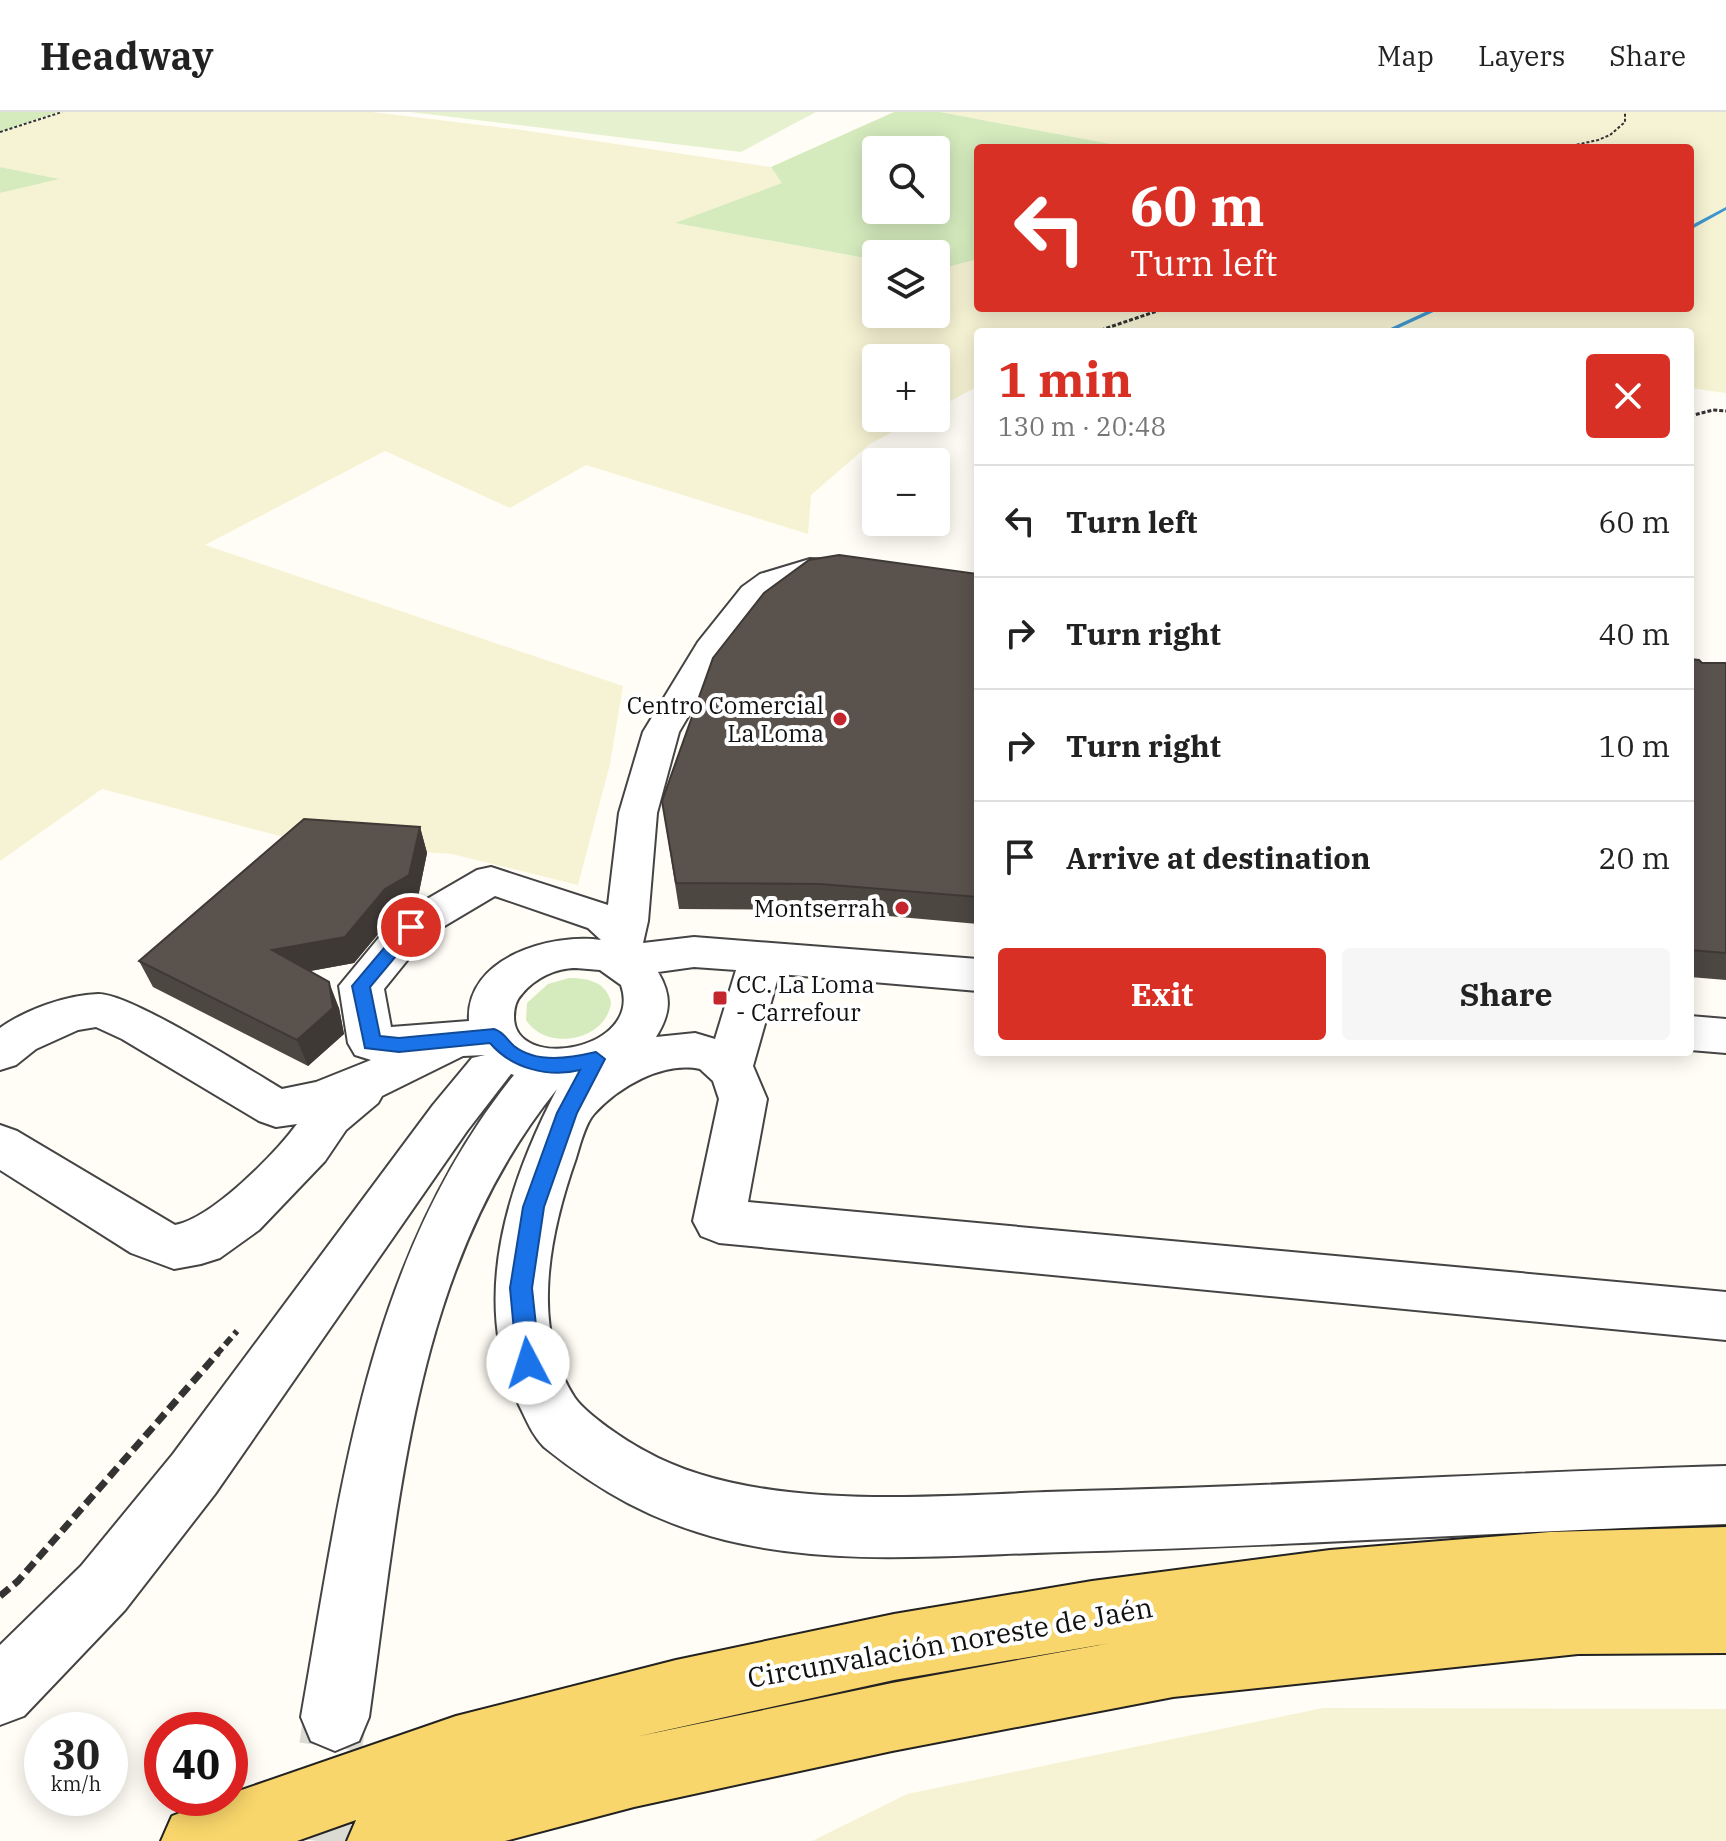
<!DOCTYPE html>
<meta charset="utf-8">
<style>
body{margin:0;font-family:"IBM Plex Serif",serif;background:#f6f6f6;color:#222;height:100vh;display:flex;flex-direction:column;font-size:30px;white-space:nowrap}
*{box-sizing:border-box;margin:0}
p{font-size:26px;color:#767676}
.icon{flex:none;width:44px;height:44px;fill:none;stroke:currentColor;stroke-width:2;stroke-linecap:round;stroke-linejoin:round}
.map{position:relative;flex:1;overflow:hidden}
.drawer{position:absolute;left:974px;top:216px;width:720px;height:728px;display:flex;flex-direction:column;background:#fff;border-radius:8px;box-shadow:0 4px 20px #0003}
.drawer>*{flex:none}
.guide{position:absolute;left:974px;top:32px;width:720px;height:168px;border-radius:8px;box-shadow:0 4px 20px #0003;background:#d93025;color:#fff;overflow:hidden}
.controls{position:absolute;left:862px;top:24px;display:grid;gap:16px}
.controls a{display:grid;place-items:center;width:88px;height:88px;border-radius:8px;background:#fff;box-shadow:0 4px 20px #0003;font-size:40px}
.speed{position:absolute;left:24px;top:1600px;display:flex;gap:16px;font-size:40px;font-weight:700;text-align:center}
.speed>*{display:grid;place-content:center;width:104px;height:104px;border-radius:50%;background:#fff;box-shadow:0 4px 20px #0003;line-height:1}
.speed small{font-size:20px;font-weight:400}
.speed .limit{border:12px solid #d22;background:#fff;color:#111}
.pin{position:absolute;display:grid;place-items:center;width:68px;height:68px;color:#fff;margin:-34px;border:4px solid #fff;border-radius:50%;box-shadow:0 2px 8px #0007}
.me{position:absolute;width:88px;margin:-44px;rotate:355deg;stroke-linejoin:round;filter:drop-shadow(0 0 6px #0008)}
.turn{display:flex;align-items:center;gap:28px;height:168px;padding:0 24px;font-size:36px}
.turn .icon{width:104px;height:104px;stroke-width:2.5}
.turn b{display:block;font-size:56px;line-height:68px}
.round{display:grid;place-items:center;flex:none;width:84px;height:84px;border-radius:8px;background:#f6f6f6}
.overview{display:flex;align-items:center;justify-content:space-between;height:136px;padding:0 24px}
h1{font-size:48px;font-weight:800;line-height:60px;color:#d93025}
.button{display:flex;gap:16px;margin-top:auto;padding:16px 24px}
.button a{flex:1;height:92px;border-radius:8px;background:#d93025;color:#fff;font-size:32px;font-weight:800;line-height:92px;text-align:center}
.button a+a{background:#f6f6f6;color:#222}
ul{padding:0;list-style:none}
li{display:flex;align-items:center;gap:24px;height:112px;padding:0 24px;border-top:2px solid #e0e0e0}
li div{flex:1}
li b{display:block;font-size:30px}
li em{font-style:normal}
header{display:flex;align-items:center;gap:48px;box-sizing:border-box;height:112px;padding:0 40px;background:#fff;border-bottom:2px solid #e0e0e0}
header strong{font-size:38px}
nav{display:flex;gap:44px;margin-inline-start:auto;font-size:28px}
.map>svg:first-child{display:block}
</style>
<header>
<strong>Headway</strong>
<nav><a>Map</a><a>Layers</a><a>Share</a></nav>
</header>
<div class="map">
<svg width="1726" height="1729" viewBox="0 0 1726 1729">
<rect width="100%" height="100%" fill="#fffdf5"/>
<!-- farmland -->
<g fill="#f6f3d4">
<path d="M62,0H372L515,17L771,55L783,71L676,111L876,148V202H936V158L978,147V196H1690V36H1132L940,0H1726V281L1690,276V220H978V274L936,297V246H876V306H918L870,332L811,383L808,422L586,353L510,396L385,339L205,433L623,574L610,652L578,773L452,742L313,733L102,677L0,749V81L56,67L0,55V21Z"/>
<path d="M1323,1596L1726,1597V1729H812L907,1682Z"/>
</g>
<!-- green -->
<g fill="#d5ebbd" fill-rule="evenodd">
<path d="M0,0H58L0,20Z"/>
<path d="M894,0H940L1132,36H978V147L936,158V142H876V148L675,111L782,71L771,55ZM876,38H936V98H876Z"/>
<path d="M0,55L59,67L0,81Z"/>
<path d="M569,866C588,866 607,870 611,891C606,929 546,940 526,908L527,891L548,872Z"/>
</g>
<!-- pitch -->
<path fill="#e6f2cf" d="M410,0H816L741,40Z"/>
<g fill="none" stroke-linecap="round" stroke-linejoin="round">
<!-- stream -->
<g fill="#3f96cf" fill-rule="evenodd">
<path d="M1726,95V98L1690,118V114Z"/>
<path d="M1434,196H1442L1390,220H1382Z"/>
</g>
<!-- minor-tunnel -->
<path stroke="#dbdad3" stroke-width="63" stroke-dasharray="63 32" stroke-linecap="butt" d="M317,1729L335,1605"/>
<!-- minor casing -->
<g stroke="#444" stroke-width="4">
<g id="minor">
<path d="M810,447L860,449L865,456L860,463L813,465L782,476L764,489L730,533L679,620L657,701L648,809L643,831L694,825L978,847V879L779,862L753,954L767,987L748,1090L1726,1180V1228L719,1131L701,1124L693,1109L719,987L713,969L700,957C663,949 618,975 594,1002C585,1012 580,1033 576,1046C550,1120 529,1215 575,1286C587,1303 626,1329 645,1339C760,1404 949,1382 1078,1379C1294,1374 1510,1360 1726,1354V1412C1505,1420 1285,1434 1064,1440C952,1443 835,1455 725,1428C654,1410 600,1380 544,1335C532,1323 526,1307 519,1293C469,1190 507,1073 557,977C413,1155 400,1387 369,1605L359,1629L335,1639L311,1629L301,1605C341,1380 365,1148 514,963L511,962L467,1019L215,1382L125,1498L24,1604L0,1613V1533L81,1454L173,1342L433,993L472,946L485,943L463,944L382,984L378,991L346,1018L325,1049L259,1118L220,1146L201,1152L174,1157L131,1141L0,1058V1013L17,1019L175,1113C212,1106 275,1042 297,1012L276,1015L259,1009L122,927L96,915L78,918L36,937L16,953L0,958V916C25,898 66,883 98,882C130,881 248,957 282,977L316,970L371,948L355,943L348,931L339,874L396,805L477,758L491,755L608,793L619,701L643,620L698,530L742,475L760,462ZM495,784L588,816L601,828C552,821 465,845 469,909L391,915L384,877L426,825ZM694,855L736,858L715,927L695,921L656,925C671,901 672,884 658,860ZM576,856L600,858L621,873C644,938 514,961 514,905C514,896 516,888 522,882C535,866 556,856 576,856Z"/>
<path d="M1690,904L1726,907V941L1690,938Z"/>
</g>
</g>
<!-- major casing -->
<g stroke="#222" stroke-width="4">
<path id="major" d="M1726,1415V1541L1578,1542L1173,1585L892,1639L634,1695L505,1729H347L356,1708L297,1729H161L172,1704L218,1686H230V1682L456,1604L676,1548L894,1502L1092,1469L1330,1438L1550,1420ZM1111,1531L892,1571L635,1625L894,1568Z"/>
</g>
<!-- path-far3 -->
<g stroke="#333" stroke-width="2" stroke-dasharray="3 2" stroke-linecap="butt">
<path d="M0,20L62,0"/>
<path d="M1562,36L1598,28L1610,23L1625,10V0"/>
</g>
<!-- path-far2 -->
<g stroke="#333" stroke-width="3" stroke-dasharray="4 2" stroke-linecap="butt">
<path d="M1095,220L1166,196"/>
<path d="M1690,304L1713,298L1726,299"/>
</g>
<!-- path-far1 -->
<path stroke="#333" stroke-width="6" stroke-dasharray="9 5" stroke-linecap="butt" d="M216,1243L237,1219"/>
<!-- path -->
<path stroke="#333" stroke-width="7" stroke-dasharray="12 6" stroke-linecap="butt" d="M0,1484L18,1469L218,1241"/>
<!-- minor -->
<use href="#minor" fill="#fff" fill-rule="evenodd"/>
<!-- major -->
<use href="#major" fill="#f9d66b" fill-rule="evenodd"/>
</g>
<!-- wall -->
<g fill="#4d4742">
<path d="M978,462V812L821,798L679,797L662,689Z"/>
<path d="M1690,547L1702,551H1726V868L1690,865Z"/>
<path d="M420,715L427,741L417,790L394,803L354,851L310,859L339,896L344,922L308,954L153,875L139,849Z"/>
</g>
<!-- shaded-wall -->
<g fill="#3f3936">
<path d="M420,715L427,741L417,790L394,803L354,851L283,864L272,838Z"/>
<path d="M329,870L339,896L344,922L308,954L297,928Z"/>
</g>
<!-- building -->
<g fill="#5a524d" stroke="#3f3936" stroke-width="2">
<path d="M839,443L978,462V785L820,772L676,771L662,689L713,546L764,481L809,448Z"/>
<path d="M1690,547L1699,548L1702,551H1726V841L1690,838Z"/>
<path d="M304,707L420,715L409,763L385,777L345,825L272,838L329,870L333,896L297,928L139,849Z"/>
</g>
<!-- route -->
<path fill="#1a73e8" stroke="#114b97" stroke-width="2" d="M411,809L417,811L420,815L417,819L370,875L380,924L399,926L494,917C504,920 506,927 514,934C537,952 570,946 596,940L605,947L577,1001L544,1095L532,1176L540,1251L536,1259L528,1262L520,1259L517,1251L510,1176L523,1095L557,1001L580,958C548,966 511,956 490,931L399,940L365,936L352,874L405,811Z"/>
<!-- markers -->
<g fill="#c4262e" stroke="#fff" stroke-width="3">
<circle cx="840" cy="607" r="8"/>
<circle cx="902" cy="796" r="8"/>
<rect x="712" y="878" width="16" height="16" rx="4"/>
</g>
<g text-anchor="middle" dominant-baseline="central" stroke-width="8" stroke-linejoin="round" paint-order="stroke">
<!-- poi labels -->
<g font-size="24" fill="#111" stroke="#fff" text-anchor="end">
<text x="824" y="593">Centro Comercial<tspan x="824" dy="28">La Loma</tspan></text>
<text x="886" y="796">Montserrah</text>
<text x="736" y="872" text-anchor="start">CC. La Loma<tspan x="736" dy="28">- Carrefour</tspan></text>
</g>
<!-- near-street labels -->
<g font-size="28" fill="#111" stroke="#fff">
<text transform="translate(950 1530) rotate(-10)">Circunvalación noreste de Jaén</text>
</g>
</g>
</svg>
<div class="controls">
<a><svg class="icon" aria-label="search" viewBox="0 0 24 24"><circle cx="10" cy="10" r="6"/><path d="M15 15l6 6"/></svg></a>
<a><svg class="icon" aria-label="layers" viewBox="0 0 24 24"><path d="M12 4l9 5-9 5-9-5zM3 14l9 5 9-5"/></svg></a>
<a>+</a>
<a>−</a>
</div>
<div class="speed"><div>30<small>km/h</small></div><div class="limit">40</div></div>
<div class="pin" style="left:411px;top:815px;background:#d93025"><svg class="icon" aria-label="arrive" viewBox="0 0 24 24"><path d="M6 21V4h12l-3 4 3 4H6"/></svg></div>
<svg class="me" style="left:528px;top:1251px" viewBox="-20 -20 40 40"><circle r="19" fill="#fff"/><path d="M0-13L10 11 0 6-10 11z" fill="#1a73e8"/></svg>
<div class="guide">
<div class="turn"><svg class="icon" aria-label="left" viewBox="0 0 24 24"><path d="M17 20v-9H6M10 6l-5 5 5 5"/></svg><div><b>60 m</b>Turn left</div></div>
</div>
<section class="drawer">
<div class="overview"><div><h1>1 min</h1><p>130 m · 20:48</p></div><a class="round" style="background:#d93025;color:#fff"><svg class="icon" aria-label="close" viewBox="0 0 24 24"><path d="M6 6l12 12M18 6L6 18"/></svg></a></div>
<ul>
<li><svg class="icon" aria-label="left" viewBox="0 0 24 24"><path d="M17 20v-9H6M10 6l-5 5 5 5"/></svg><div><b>Turn left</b></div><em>60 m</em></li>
<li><svg class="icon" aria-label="right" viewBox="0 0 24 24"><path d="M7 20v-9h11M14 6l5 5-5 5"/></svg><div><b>Turn right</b></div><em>40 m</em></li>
<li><svg class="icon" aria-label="right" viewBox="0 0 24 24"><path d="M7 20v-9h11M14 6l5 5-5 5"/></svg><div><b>Turn right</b></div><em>10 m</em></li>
<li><svg class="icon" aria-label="arrive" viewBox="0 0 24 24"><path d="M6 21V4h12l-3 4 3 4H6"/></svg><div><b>Arrive at destination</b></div><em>20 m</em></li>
</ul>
<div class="button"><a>Exit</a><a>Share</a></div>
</section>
</div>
